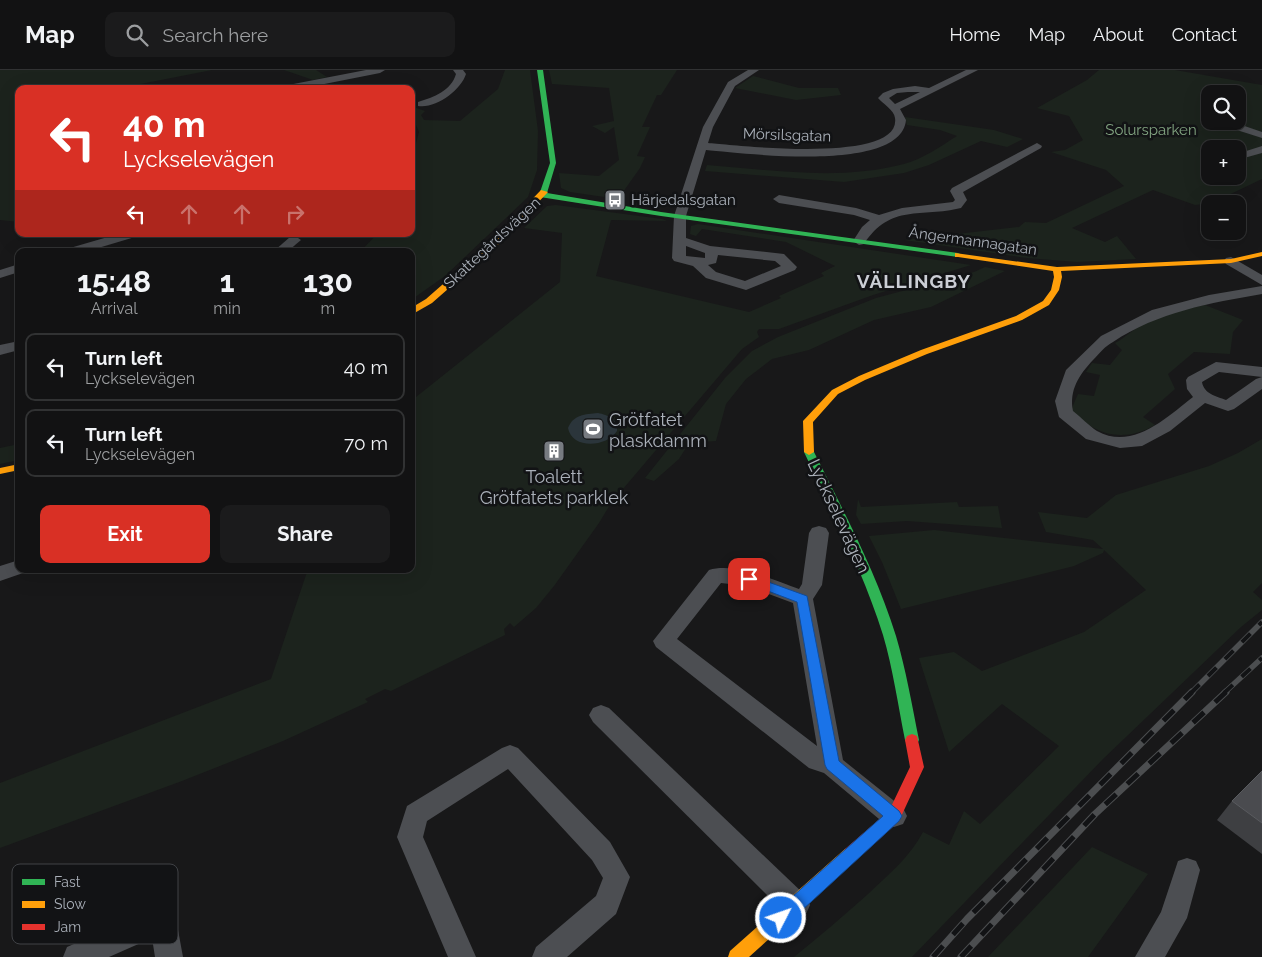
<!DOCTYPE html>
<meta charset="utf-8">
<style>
body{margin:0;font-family:Raleway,sans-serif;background:#1b1b1c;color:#f1f3f6;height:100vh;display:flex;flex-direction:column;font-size:19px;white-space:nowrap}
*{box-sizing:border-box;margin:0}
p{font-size:16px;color:#9c9ea0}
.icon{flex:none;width:28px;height:28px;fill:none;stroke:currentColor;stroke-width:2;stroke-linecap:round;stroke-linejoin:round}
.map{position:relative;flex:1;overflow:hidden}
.drawer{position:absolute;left:15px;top:178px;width:400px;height:325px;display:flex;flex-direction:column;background:#121213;border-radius:10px;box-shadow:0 5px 20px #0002,0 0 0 1px #313233}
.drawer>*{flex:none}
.banner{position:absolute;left:15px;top:15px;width:400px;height:152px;border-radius:10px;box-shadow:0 5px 20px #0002,0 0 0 1px #313233;background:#d93025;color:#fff;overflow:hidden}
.buttons{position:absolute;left:1201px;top:15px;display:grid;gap:10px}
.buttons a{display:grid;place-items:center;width:45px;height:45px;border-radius:10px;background:#121213;box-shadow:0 5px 20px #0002,0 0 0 1px #313233;font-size:25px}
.pin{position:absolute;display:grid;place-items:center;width:42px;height:42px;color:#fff;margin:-21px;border-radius:10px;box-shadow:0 2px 8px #0006}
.me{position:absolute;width:55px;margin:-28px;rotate:49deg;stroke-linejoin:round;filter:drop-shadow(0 0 4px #0008)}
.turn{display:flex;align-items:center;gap:18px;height:105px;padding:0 25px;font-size:22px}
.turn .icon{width:65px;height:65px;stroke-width:2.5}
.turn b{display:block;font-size:35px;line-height:42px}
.lanes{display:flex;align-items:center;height:48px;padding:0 25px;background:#0003;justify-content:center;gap:25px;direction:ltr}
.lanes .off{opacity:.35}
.eta{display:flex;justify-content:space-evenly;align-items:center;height:85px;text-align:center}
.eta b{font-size:30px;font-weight:700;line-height:35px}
.button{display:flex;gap:10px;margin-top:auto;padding:10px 25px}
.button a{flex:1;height:58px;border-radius:10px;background:#d93025;color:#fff;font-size:20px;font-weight:700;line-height:58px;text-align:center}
.button a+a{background:#1b1b1c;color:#f1f3f6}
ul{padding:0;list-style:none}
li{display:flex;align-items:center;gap:15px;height:68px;margin:0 10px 8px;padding:0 15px;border:2px solid #313233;border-radius:10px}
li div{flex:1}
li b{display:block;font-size:19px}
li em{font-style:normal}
header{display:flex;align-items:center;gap:30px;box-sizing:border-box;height:70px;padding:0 25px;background:#121213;border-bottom:1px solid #313233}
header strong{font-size:24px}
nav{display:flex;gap:28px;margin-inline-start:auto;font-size:18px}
.search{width:350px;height:45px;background:#1b1b1c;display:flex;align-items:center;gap:12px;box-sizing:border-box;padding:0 18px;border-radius:10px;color:#9c9ea0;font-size:19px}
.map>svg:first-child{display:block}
</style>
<header>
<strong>Map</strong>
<div class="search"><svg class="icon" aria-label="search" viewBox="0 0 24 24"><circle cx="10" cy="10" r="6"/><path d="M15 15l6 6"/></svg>Search here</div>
<nav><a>Home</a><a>Map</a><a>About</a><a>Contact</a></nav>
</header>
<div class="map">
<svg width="1262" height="887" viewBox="0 0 1262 887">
<rect width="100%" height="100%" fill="#181819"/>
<!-- green -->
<g fill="#1c231d" fill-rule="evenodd">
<path d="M0,0H212L115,19H19V152L0,150Z"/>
<path d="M284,0H316L327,7L313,10Z"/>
<path d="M505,0H530L538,61L537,100L528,127L445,206L411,230V181H361L377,164H411V92L419,62L411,43V36L425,41L421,45L424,50L460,51L498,19Z"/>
<path d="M549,0H677L661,25H657L642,57H650L637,86L645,87L640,98L618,129L570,122L561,118L559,103L599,106L619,90L614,57L605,63L592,56L614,51L609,18L552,14Z"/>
<path d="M1099,0H1175L1262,15V109L1212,133L1195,135L1153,120L1072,158L1105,172L1117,166L1136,189L1077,192L1027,188L904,170L1019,157L1025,152L1046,153L1124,116L1106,100L1051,82L1065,80L1083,70L1069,46L1037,38L1087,10ZM1210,24H1238V51H1210ZM1210,79H1238V106H1210Z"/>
<path d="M753,6L799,18H838L841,25L796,30L735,18Z"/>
<path d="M905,47L994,60L1023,69L1007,77L981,71L929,95L904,103L844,112L705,101L707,95C772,100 839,111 904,94C923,89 941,76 957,66L940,60L907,55Z"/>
<path d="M556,135L662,149L667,151L611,150L596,206L749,242L781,228L779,226L824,206L821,203L835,196L786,172L702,159L696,166L690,164L691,156L698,154L971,195L873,225L779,259H759L757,262L759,267L742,279L611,433L599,453L554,516L536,538L514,557L510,553L504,559L505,565L391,621L385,619L365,629L368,632L283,671L182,711L0,778V713L271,609L308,499H411V331L560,212L562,163L524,158L547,136Z"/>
<path d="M985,197L1005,201L931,237L874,250L809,280L772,289L746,309L726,334L716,371L689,373L679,389L654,411L645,408L725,308L752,281L778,267L876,228L974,202Z"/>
<path d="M1205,235L1243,250L1233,262L1230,284L1194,282L1168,304L1175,319L1143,347L1155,355C1124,373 1095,366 1071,340L1078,324L1094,326L1100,305L1086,302L1092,293L1110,295L1122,280L1115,273C1125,268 1133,259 1144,254C1164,244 1185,239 1205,235Z"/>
<path d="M1262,369V513L1253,522L1262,530V540L1241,557L1103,689L912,887H794C819,867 843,846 867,825C888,805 910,787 923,762L949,775L964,741L980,754L1059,676L1002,634L949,682L919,588L954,582L982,601L1084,562L1146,520L1104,480L1103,483L1074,496L901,539L882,492L869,466L934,460L1103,479L1093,470L1046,462L1038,442L1087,448L1116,425L1209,396L1238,383Z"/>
<path d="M19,374V390L0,394V378Z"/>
<path d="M858,429L861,437L957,432L959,437L998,436L1002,458L907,451L861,454L856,445Z"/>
<path d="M1092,777L1148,804L1088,887H988Z"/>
</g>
<!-- water -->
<path fill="#2b353b" d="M598,343C608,345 618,349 617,361C607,377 572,380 568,358C573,345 585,344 598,343Z"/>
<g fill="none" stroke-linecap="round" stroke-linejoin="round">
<!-- street -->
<g fill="#4c4e52" fill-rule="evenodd">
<path d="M366,0H385L380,3L299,19H278L283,16Z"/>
<path d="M453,0H463L466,4C461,20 436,39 418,36V32C434,27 451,21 456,4Z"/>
<path d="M748,0H759L735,16L713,57L708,73C735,75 902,95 895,48C894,40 883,34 878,28L883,23L893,19L915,16L929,18L966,0H978L900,39L906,50C901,104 743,83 706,80L686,146V168L710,176L784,184L797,197L795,200L746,220L706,208L693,196L674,191L672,188L674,146L703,57L728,12ZM908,22H920L895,34L889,28L897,23ZM686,176L705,183V188L686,186ZM718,185L775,191L781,196L745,211L716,202L708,195L716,193Z"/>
<path d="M1221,51H1230L1262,62V68L1221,55Z"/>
<path d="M1037,73L1042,76L1041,78L963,122L967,130L961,138C921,148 891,133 864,174L859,175L853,171L862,157L870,150L854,145L779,133L773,129L779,125L856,138L879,145L902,138L953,132L955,130L950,121L952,118Z"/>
<path d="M1262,76V83L1244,88L1238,85L1240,83Z"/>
<path d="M118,164H136L135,167L88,181H68L70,178Z"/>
<path d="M295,166L301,170L288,181H274L290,167Z"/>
<path d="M1231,187L1262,205V215L1226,194L1224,191L1226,188Z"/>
<path d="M19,194V202L0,208V200Z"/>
<path d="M1262,216V224C1210,233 1158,242 1113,272C1105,276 1099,284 1093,290C1079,305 1069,320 1073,341C1081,347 1089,356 1097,361C1133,381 1167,347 1193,327L1187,319L1186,310L1188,307L1216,292L1262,297V307L1219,302L1202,312C1204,324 1216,326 1226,330L1256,309L1262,307V319L1234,339L1228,341L1205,333L1170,361L1142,376L1120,378L1086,369L1059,347L1055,331L1066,300L1101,266L1152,240L1209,225Z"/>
<path d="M19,271V280L0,285V275Z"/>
<path d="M819,456L826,458L829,463L822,515L813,529L843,690L903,738L907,746L903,754L894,757L885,754L824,703L809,698L656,577L653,571L709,500C735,492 774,510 799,519L802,514L809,463L812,458ZM721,513L747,516L793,533L817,676L677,569Z"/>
<path d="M19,490V499H28L26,502L0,511V496Z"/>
<path d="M601,635L609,638L806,826L810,835L806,844L796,848L786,844L593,652L589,645L593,638Z"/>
<path d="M510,675L518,678L610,772L630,807L616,844L567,887H532L536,877L596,826L603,808L592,790L508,699L427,751L423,767L476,887H448L397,767L407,736L502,678Z"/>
<path d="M1187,788L1196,791L1200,800L1187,848L1165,887H1135L1161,842L1178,791Z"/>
<path d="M162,836L172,839L176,849L183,887H155L152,868L109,887H63L67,877Z"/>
</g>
<!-- fast -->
<g fill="#30b455" fill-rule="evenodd">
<path d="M537,0H543L556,93L547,123L661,142L958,183L962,185L958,187L661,146L540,127L539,125L550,93Z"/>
<path d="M809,379L814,382C844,442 876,502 896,566C906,600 912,635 919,670L917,674L912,676L907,674L905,670C898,635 893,599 883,565C863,501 832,442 804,382Z"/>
</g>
<!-- slow -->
<g fill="#ff9f0a" fill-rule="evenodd">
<path d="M541,120L548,122L497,176L432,233L411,245V238L426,229L491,172Z"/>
<path d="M1262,182V186L1231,193L1061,201L1062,207L1059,220L1049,235L1022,250L927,284L865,310L838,324L813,352L814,382L809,385L804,382L803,351L832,320L859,306L921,280L1016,246L1043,231L1051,220L1054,207L1053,201L958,187H955V183L1057,197L1231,189Z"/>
<path d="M19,394V400L0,404V398Z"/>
<path d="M851,777L857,779L859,784L857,789L749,887H728L730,881L845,779Z"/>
</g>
<!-- jam -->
<path fill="#e5322d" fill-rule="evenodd" d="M912,664L917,666L924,697L899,751L857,789L851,791L845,789L843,784L845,779L889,741L910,697L905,670L907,666Z"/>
<!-- rail-far1 casing -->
<g stroke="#4c4e50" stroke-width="5.5">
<g id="rail-far1">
<path d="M1191,623L1262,552"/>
<path d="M1224,623L1262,588"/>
</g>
</g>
<!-- rail casing -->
<g stroke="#4c4e50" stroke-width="7">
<g id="rail">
<path d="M933,887L967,849L1192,622"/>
<path d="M961,887L1095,744L1226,622"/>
</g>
</g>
<!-- rail-far1 -->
<use href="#rail-far1" stroke="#121315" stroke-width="4" stroke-dasharray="12" stroke-linecap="butt"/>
<!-- rail -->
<use href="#rail" stroke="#121315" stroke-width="5" stroke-dasharray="15" stroke-linecap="butt"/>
</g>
<!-- wall -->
<path fill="#3e3f42" d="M1262,701V784L1217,750L1232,731Z"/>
<!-- building -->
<path fill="#4a4b4f" stroke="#595b5f" d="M1262,701V753L1232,731Z"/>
<!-- route -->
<path fill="#1a73e8" stroke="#114b97" d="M749,505L807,526L839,691L899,741L902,746L899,751L787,854L781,856L775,854L773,848L775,842L883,746L827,699L825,695L797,532L744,512L743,509Z"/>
<!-- icons -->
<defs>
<g id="bus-square" transform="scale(1.125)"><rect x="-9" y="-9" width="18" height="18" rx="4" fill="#777b81" stroke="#121315"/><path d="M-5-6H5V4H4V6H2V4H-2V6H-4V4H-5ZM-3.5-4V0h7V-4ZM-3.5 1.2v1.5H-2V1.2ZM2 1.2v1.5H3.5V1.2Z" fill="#fff"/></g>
<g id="stadium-square" transform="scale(1.125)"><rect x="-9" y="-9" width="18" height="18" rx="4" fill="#777b81" stroke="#121315"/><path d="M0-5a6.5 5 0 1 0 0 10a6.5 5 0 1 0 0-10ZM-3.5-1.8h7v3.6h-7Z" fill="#fff"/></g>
<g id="building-square" transform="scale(1.125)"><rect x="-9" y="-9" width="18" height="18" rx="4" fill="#777b81" stroke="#121315"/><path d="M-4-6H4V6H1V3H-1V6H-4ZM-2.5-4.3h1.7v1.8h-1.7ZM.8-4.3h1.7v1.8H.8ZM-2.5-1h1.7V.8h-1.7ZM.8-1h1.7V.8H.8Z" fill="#fff"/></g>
</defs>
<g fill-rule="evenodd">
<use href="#bus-square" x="615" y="130"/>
<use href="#stadium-square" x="593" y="359"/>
<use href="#building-square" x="554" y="381"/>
</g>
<g text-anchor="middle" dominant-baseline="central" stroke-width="5" stroke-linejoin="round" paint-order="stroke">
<!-- far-park labels -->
<g font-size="15" fill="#82a481" stroke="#121315">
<text x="1151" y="60">Solursparken</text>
</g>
<!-- far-street labels -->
<g font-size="15" fill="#aab0b9" stroke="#121315">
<text transform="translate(787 65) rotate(2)">Mörsilsgatan</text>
<text transform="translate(973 171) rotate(8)">Ångermannagatan</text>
<text transform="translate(492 173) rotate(-43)">Skattegårdsvägen</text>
</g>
<!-- far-poi labels -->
<g font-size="15" fill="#aab0b9" stroke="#121315" text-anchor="start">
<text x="631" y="130">Härjedalsgatan</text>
</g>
<!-- poi labels -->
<g font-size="18" fill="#aab0b9" stroke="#121315" text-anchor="start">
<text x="609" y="349">Grötfatet<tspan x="609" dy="21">plaskdamm</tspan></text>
<text x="554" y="406" text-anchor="middle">Toalett<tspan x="554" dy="21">Grötfatets parklek</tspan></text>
</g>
<!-- street labels -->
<g font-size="18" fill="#aab0b9" stroke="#121315">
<text transform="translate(839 446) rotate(65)">Lyckselevägen</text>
</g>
<!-- far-district labels -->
<g font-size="19" font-weight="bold" letter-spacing="1" fill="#cbced5" stroke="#121315">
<text x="914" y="211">VÄLLINGBY</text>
</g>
</g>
<!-- legend -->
<rect x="12" y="794" width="166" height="80" rx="8" fill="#121315" stroke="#404246" stroke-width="1"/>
<rect x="22" y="809" width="23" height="6" fill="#30b455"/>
<rect x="22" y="831" width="23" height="7" fill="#ff9f0a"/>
<rect x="22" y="854" width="23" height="6" fill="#e5322d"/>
<g font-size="14" fill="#aab0b9">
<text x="54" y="817">Fast</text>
<text x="54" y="839">Slow</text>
<text x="54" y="862">Jam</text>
</g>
</svg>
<div class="buttons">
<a><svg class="icon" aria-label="search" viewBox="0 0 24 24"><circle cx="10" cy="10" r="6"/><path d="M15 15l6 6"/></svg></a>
<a>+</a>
<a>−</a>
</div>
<div class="pin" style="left:749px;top:509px;background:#d93025"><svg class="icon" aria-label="arrive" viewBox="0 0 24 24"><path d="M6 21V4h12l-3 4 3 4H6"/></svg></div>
<svg class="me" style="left:781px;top:848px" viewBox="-20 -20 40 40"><circle r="17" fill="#1a73e8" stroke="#fff" stroke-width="3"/><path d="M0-11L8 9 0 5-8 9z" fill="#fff"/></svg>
<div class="banner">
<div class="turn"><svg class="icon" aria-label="left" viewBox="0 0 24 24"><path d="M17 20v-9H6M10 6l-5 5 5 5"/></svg><div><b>40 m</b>Lyckselevägen</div></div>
<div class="lanes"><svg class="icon" aria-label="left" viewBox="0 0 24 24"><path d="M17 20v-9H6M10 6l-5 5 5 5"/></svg><svg class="icon off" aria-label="ahead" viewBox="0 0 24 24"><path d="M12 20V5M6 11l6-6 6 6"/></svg><svg class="icon off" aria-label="ahead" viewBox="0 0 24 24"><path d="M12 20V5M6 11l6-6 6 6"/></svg><svg class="icon off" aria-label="right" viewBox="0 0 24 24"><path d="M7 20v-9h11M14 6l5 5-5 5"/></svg></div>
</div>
<section class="drawer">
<div class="eta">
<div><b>15:48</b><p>Arrival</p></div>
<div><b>1</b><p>min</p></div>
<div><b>130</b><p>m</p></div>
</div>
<ul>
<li><svg class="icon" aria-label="left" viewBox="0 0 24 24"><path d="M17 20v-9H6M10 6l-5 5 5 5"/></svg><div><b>Turn left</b><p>Lyckselevägen</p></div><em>40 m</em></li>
<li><svg class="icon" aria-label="left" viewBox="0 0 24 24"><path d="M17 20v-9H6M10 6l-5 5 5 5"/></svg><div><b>Turn left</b><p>Lyckselevägen</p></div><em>70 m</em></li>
</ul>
<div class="button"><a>Exit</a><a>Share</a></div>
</section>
</div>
